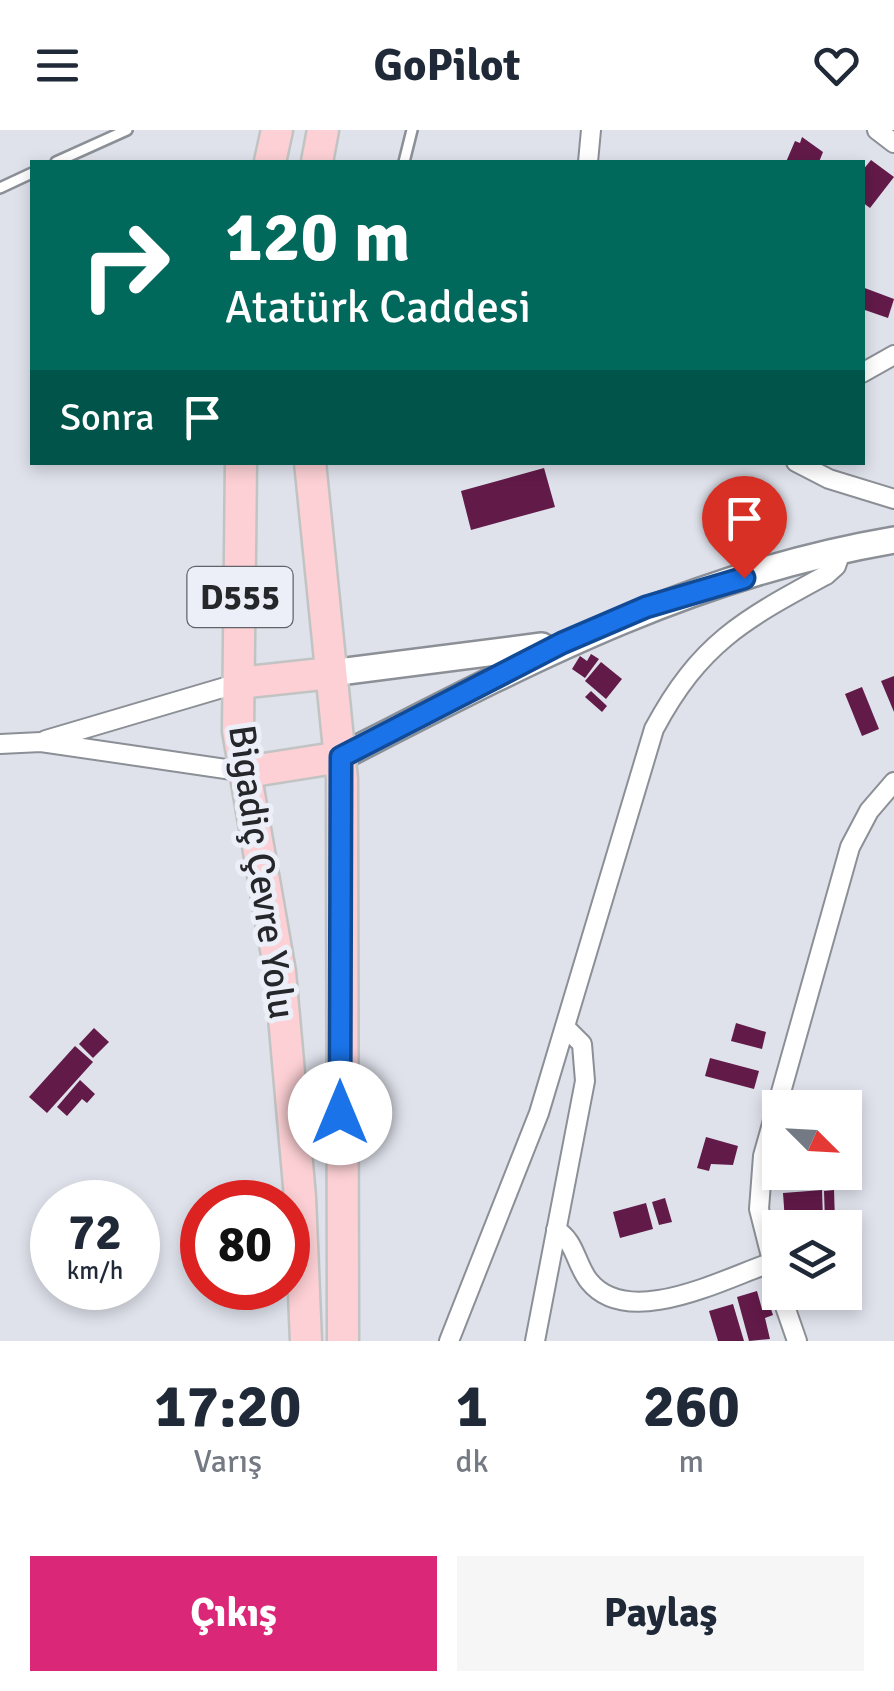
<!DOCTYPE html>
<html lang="tr">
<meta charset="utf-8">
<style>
body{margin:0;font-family:Signika,sans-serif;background:#f6f6f7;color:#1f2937;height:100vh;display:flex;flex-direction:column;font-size:38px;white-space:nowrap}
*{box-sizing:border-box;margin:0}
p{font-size:32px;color:#747a83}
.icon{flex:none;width:55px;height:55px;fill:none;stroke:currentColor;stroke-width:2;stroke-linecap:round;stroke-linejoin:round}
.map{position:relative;height:1211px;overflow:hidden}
.sheet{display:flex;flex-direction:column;background:#fff;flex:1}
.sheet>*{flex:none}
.guide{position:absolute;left:30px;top:30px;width:835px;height:305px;border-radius:0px;box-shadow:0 5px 15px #0003;background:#00695c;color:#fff;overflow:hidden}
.needle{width:65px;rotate:114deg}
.controls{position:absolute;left:762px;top:960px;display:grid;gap:20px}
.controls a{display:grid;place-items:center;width:100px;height:100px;border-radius:0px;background:#fff;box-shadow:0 5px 15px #0003;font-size:50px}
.speed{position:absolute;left:30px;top:1050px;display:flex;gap:20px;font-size:50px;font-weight:700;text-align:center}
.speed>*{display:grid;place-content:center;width:130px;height:130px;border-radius:50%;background:#fff;box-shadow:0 5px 15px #0003;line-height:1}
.speed small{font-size:25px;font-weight:400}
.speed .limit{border:15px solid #d22;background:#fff;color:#111}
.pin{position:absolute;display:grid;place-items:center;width:85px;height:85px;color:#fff;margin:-102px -42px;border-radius:50% 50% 50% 0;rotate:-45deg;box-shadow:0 0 10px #0007}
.pin .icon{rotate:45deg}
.me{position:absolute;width:110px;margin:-55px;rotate:0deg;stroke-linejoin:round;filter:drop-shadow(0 0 8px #0008)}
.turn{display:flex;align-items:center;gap:35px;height:210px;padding:0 30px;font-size:45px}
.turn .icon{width:130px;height:130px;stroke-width:2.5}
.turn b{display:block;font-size:70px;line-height:85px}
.then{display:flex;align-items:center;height:95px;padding:0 30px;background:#0003;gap:20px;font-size:38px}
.eta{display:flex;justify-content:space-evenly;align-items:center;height:170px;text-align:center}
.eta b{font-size:60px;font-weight:800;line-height:70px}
.button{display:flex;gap:20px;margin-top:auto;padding:20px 30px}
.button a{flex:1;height:115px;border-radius:0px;background:#db2777;color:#fff;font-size:40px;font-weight:800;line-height:115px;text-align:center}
.button a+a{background:#f6f6f7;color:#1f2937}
header{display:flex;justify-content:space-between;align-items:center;height:130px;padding:0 30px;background:#fff;font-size:45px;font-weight:800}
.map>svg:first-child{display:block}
</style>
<header><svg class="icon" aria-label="menu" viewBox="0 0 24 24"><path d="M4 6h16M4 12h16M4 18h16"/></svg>GoPilot<svg class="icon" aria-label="heart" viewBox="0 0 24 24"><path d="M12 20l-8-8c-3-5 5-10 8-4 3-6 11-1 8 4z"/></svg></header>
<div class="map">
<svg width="894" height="1211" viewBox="0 0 894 1211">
<rect width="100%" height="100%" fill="#dfe2eb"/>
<!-- building -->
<g fill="#621a49">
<path d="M802,7L823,22L819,32H786L795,11L800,13Z"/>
<path d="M871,30L894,47L870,78L862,72V41Z"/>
<path d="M862,157L894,169L888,188L862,179Z"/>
<path d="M544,338L555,377L471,400L461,361Z"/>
<path d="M591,524L599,529L585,548L572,539L580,526L587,531Z"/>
<path d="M601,532L622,549L606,569L585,551Z"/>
<path d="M894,546V582L881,551Z"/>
<path d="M862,557L879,599L862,606L845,564Z"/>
<path d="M591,561L607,576L602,582L585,567Z"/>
<path d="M736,893L766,902L762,919L731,911Z"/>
<path d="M94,898L109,912L93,928L79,914Z"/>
<path d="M75,916L93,932L47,983L29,967Z"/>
<path d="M710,928L759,941L754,959L705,946Z"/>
<path d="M80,950L95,964L87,973L82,969L67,986L57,977Z"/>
<path d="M706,1007L738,1016L733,1035L711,1034L709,1041L697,1038Z"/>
<path d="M822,1060L823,1089L785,1091L783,1063Z"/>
<path d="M834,1060L835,1092H825L824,1061Z"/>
<path d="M665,1068L672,1092L659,1095L652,1072Z"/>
<path d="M646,1073L653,1099L620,1108L613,1082Z"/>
<path d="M757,1161L762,1179L770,1176L773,1185L765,1188L770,1209L749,1211L737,1167Z"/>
<path d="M733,1174L744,1211H718L709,1181Z"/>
</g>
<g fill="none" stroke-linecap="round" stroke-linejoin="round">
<!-- service casing -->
<g stroke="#8b8f96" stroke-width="14">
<g id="service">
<path d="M56,32L127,0"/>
<path d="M404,32L412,0"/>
<path d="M0,58L32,43"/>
</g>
</g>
<!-- minor casing -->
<g stroke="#8b8f96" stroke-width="22">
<g id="minor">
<path d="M877,0L894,13"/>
<path d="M588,32L591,0"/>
<path d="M862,243L894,225"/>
<path d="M796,332L829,349L894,369"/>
<path d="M46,610L239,553"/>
<path d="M0,614L41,612L246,642"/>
<path d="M556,1100C575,1110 576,1135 589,1151C628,1200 723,1149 770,1133"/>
<path d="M780,1162L759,1079L763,1026L850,717L869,681L894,652"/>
<path d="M780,1162L797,1211"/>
<path d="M449,1211L539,983L654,599C700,513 743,490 826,445L836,436L842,419"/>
<path d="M535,1211L585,951L582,914L566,898"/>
</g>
</g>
<!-- secondary casing -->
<g stroke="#8b8f96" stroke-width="30">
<g id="secondary">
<path d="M331,543L542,516"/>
<path d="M341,627C524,533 688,445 894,410"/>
</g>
</g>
<!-- trunk casing -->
<g stroke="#c2c3c3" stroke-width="35">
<g id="trunk">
<path d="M270,32L277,0"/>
<path d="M317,32L323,0"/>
<path d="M241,332L238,601L280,842L300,1067L306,1211"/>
<path d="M310,332L342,649L343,1211"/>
<path d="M239,553L331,543"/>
<path d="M246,642L341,627"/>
</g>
</g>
<!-- service -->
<use href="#service" stroke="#fff" stroke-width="9"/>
<!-- minor -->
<use href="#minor" stroke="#fff" stroke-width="18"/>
<!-- secondary -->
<use href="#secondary" stroke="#fff" stroke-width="25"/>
<!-- trunk -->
<use href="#trunk" stroke="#fcd0d4" stroke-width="30"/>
</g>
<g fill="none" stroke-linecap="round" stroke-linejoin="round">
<!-- route casing -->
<g stroke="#114b97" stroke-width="25">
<path id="route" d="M340,983L341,627L562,513L646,477L744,448"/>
</g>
<!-- route -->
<use href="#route" stroke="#1a73e8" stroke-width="18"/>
</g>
<g text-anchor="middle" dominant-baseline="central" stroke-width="10" stroke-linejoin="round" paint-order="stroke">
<!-- shield labels -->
<rect fill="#eceff8" stroke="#616368" stroke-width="2.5" x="187.5" y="437" width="105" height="60" rx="8"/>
<g font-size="35" font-weight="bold" fill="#26272a">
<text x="240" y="467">D555</text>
</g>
<!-- street labels -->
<g font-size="38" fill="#26272a" stroke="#eceff8">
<text transform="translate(262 742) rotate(82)">Bigadiç Çevre Yolu</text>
</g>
</g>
</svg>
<div class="controls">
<a><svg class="needle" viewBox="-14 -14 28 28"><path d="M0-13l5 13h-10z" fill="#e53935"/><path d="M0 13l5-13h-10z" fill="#747a83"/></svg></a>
<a><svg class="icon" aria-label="layers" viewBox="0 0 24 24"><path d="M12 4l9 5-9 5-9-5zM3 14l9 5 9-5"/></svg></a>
</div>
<div class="speed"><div>72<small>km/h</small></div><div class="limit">80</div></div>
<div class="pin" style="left:744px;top:448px;background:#d93025"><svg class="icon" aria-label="arrive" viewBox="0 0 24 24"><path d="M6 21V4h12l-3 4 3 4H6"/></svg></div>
<svg class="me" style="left:340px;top:983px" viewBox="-20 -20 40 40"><circle r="19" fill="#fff"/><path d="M0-13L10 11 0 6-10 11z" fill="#1a73e8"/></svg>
<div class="guide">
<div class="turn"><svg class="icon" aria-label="right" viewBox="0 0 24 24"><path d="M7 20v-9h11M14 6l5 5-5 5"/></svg><div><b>120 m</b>Atatürk Caddesi</div></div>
<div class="then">Sonra<svg class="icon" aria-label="arrive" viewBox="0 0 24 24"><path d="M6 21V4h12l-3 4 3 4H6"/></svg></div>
</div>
</div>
<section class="sheet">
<div class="eta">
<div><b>17:20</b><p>Varış</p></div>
<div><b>1</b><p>dk</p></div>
<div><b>260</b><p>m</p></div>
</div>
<div class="button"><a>Çıkış</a><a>Paylaş</a></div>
</section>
